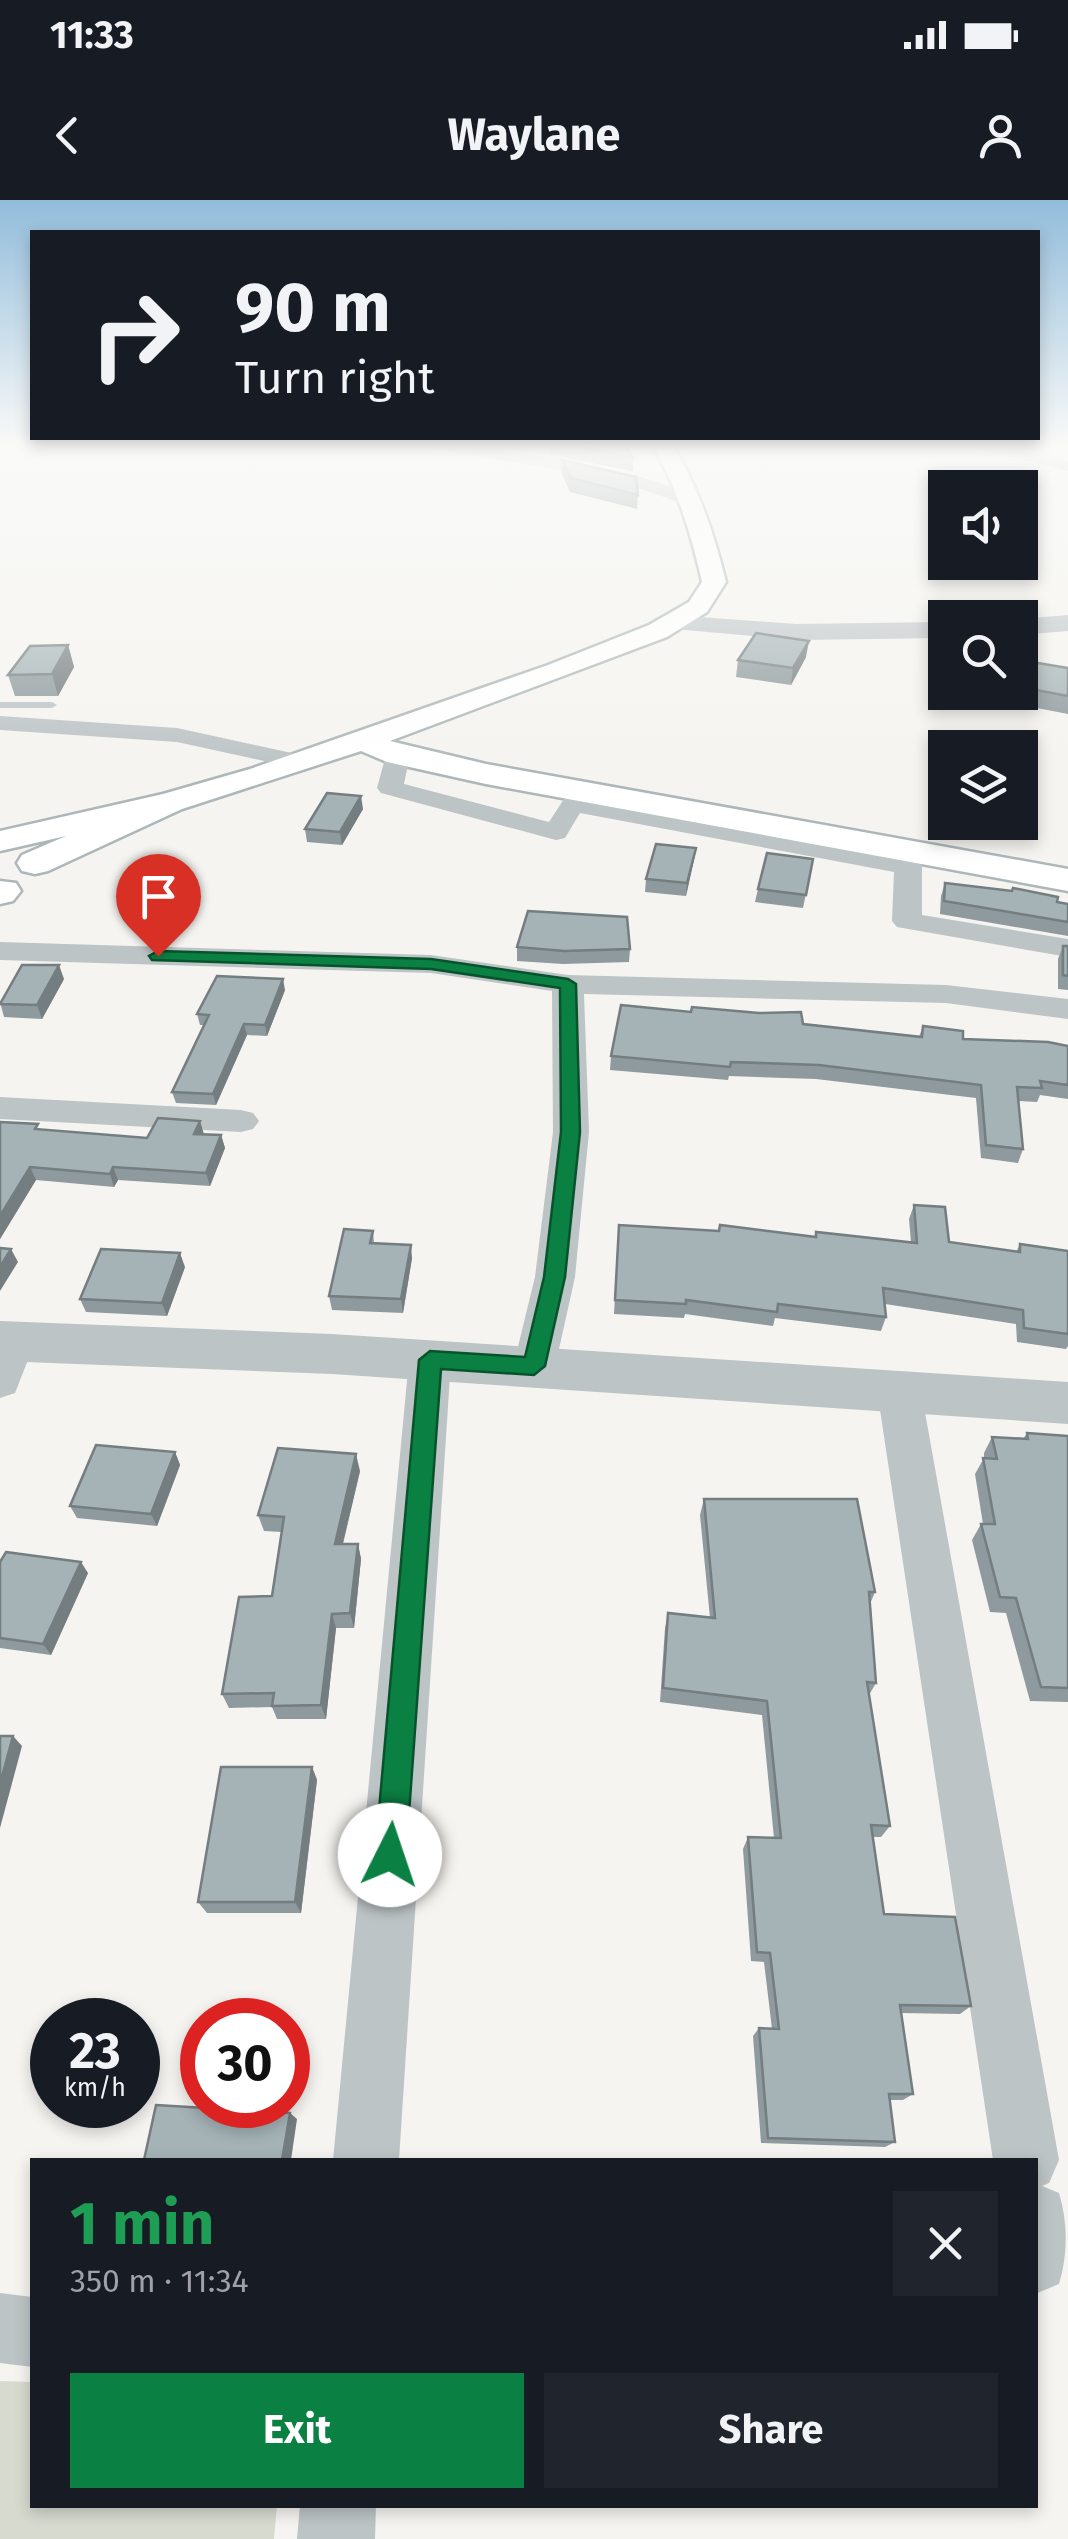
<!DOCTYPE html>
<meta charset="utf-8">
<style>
body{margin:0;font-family:"Fira Sans",sans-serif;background:#20242c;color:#f1f3f6;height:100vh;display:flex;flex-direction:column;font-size:38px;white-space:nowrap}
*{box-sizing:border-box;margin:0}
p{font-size:32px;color:#9ea1a6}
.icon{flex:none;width:55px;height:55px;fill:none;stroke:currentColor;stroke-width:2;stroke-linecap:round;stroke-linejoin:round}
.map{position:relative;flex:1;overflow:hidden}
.drawer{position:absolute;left:30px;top:1958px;width:1008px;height:350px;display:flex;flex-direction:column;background:#171b24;border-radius:0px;box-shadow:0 5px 15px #0003}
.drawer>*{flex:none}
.hud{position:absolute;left:30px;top:30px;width:1010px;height:210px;border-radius:0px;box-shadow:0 5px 15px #0003;background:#171b24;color:#f1f3f6;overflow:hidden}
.buttons{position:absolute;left:928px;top:270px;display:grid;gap:20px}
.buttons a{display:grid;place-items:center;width:110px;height:110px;border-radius:0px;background:#171b24;box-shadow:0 5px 15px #0003;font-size:50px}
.speed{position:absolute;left:30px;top:1798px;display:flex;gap:20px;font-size:50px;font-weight:700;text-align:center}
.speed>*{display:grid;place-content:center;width:130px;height:130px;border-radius:50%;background:#171b24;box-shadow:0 5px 15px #0003;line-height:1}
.speed small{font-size:25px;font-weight:400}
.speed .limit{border:15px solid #d22;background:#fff;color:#111}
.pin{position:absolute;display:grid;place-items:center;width:85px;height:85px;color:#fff;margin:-102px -42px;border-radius:50% 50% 50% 0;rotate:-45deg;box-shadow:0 0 10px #0007}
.pin .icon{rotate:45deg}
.me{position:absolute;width:110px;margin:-55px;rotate:4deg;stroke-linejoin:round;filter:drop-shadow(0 0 8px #0008)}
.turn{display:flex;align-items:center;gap:35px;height:210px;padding:0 40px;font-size:45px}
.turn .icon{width:130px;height:130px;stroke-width:2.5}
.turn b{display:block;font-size:70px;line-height:85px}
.round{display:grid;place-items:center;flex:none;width:105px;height:105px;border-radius:0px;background:#20242c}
.headline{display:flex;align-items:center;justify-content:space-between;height:170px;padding:0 40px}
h1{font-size:60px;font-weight:700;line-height:75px;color:#1e9e55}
.primary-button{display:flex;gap:20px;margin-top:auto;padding:20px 40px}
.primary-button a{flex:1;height:115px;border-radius:0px;background:#0b8043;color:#fff;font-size:40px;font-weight:700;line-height:115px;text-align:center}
.primary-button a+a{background:#20242c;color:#f1f3f6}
.status{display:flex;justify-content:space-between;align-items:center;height:70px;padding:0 50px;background:#171b24;direction:ltr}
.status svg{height:28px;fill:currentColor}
header{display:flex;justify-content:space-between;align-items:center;height:130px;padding:0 40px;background:#171b24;font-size:45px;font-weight:700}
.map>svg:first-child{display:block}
</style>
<div class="status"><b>11:33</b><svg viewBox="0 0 49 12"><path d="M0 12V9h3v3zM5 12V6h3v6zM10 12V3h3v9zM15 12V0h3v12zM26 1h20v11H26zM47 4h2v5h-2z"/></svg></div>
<header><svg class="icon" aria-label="back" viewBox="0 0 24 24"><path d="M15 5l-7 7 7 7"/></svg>Waylane<svg class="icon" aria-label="person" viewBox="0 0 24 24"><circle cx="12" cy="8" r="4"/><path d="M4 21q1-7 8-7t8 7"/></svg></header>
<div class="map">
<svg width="1068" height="2339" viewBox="0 0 1068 2339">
<rect width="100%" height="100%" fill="#f5f4f0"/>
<!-- green -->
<path fill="#d6dacf" d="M0,2181L32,2182V2305H277L274,2339H0Z"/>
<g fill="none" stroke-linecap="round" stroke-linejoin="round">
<!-- secondary casing -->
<g stroke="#adb7b9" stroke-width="5">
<g id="secondary">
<path d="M651,243H671C698,286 714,333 726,382L707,412L667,437L390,541L486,564L1068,669V691L486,584L387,562L361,551L182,609L48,671L35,674L22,671L17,663L22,655L66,636L0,651V631L163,594L250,569L548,465L649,425L689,402L702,382C691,333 677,287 651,243Z"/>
<path d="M0,681L16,683L21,691L13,701L0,704Z"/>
</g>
</g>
<!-- service -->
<path fill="#bdc4c6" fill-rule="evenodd" d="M0,502H52L57,505L52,508H0Z"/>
<!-- minor -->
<g fill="#bdc4c6" fill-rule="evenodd">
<path d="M403,243C461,243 657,267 698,301L690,306L612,279Z"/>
<path d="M955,243H984L1068,261V271Z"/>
<path d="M0,516L177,528L310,557L313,562L301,569L177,542L0,530Z"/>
<path d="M398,548L410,555L404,584L549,622L564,599L573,596L918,660L922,666V715L1068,739V757L897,727L892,721L894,672L580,613L565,638L556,640L381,593L377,588L386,555Z"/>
<path d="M0,742L431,755L568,775L946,785L1068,799V819L946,803L584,794L589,932L575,1077L555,1167L549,1179L534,1183L519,1179L513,1167L535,1077L553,932L552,791L431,773L0,760Z"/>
<path d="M0,897L241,910L253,913L259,921L253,929L241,932L0,919Z"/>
<path d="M14,1126L29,1131L35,1142L15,1193L0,1198V1131Z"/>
<path d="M430,1144L445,1148L451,1160L399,1960H333L409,1160L415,1148Z"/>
<path d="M899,1173L914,1178L921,1190L1059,1960L1049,1983L1042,1986L1059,1993C1068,2023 1068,2054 1059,2084L1035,2094V1960H993L877,1190L884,1178Z"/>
<path d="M0,2093L32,2097V2167L0,2163Z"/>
<path d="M300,2305H376L375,2339H297Z"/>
</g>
<!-- tertiary -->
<g fill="#bdc4c6" fill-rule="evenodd">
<path d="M672,415L796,424L945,422V438L796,440L663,428L659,423Z"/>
<path d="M1068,415V431L1020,435V419Z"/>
<path d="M0,1121L332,1134L1068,1182V1224L332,1174L0,1161Z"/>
</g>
<!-- secondary -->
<use href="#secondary" fill="#fff" fill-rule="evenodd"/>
</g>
<!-- wall -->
<g fill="#8e9a9d">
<path d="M547,243H624L633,258V271L552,255Z"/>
<path d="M562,260L638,295L637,309L570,292L562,274Z"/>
<path d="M68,445L74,467L58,496H15L8,475Z"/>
<path d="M806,457L791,485L736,477L738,460Z"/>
<path d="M1068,468V514L1006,502L1009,492H1020V471Z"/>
<path d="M363,609L342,645L307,642L305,629Z"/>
<path d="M696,648L686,696L645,692L646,679Z"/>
<path d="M813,659L803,708L755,702L758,689Z"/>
<path d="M945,683L1068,704V736L940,714L941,696Z"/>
<path d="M1063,746H1068V790L1058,789V759Z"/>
<path d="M517,747L630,749L629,762L563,764L517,761Z"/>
<path d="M64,779L42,819L4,817L0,802Z"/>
<path d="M285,790L267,836L247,835L216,905L176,903L172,892L204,825H200L197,814Z"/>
<path d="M803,824L919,837L923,826L963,839L1068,846V899L1040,895L1037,902L1019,901L1023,949L1018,963L981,958L976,898L816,879L729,876L728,880L610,870L611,856Z"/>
<path d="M0,922L40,929L147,938L204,934L221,935L225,948L210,986L118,980L114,987L36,980L0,1039Z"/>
<path d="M914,1005L949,1042L1016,1052L1020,1044L1068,1051V1146L1066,1149L1017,1142L1016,1124L885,1104L886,1117L881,1131L775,1118L773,1126L685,1114L684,1118L614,1114L619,1025L815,1037L816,1032L911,1042L909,1019Z"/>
<path d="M373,1031L374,1043L412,1058L403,1113L332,1110L329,1096Z"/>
<path d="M185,1067L167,1116L86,1112L80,1099Z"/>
<path d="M1027,1233L1068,1236V1502L1030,1501L1006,1413L990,1412L972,1340L981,1324H983L975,1274L984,1258V1253L992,1237L1023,1239Z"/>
<path d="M175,1252L180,1265L157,1326L77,1318L70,1306Z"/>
<path d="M360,1271L343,1344H358L361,1359L354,1428H336L326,1519H277L272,1507L229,1508L222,1494L272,1396L282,1332L264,1331L258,1315Z"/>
<path d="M704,1299L875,1392L870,1404L876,1483L869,1495L890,1626L881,1637H873L884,1714L971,1806L960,1814L901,1813L913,1894L903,1900H890L895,1942L885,1947L761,1943L753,1836L759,1828L772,1829L764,1762L751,1761L743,1649L748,1637L774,1638L762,1515L660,1502L665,1428L668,1413L710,1418L700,1315Z"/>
<path d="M0,1362L88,1373L51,1455L0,1448Z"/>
<path d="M312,1567L317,1580L301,1713H207L198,1702Z"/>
</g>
<!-- shaded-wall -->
<g fill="#747d7f">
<path d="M809,441L806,457L791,485L793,468Z"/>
<path d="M68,445L74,467L58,496L52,474Z"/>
<path d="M361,596L363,609L342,645L340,632Z"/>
<path d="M696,648L694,660L686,696L687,683Z"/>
<path d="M59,765L64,779L42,819L37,805Z"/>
<path d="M283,779L285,790L267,836L265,825Z"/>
<path d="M244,824L247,835L216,905L213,894Z"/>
<path d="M200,921L204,934H194Z"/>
<path d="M221,935L225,948L210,986L206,973Z"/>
<path d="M30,967L36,980L0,1039V1016Z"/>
<path d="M113,967L118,980L114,987L110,974Z"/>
<path d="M411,1045L412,1058L403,1113L401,1099Z"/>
<path d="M11,1049L18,1062L0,1091V1067Z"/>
<path d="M180,1053L185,1067L167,1116L162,1103Z"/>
<path d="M175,1252L180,1265L157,1326L151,1314Z"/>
<path d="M356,1254L360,1271L339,1359L335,1344Z"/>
<path d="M358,1344L361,1359L354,1428L350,1413Z"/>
<path d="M81,1362L88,1373L51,1455L43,1444Z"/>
<path d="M332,1414L336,1428L326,1519L321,1505Z"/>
<path d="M13,1536L22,1546L0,1628V1584Z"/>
<path d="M312,1567L317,1580L301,1713L295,1702Z"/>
<path d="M290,1913L297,1919L291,1960H282Z"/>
</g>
<!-- building -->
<g fill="#a5b3b6" stroke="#747d7f" stroke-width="2.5">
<path d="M563,243H624L633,258L603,251Z"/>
<path d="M562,260L636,277L638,295L571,278Z"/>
<path d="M756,433L809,441L793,468L738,460Z"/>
<path d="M68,445L52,474L8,475L30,446Z"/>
<path d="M1026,461L1068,468V496L1020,487V471Z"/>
<path d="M327,593L361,596L340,632L305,629Z"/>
<path d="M656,644L696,648L687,683L646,679Z"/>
<path d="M767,653L813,659L806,695L758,689Z"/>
<path d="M945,683L1012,691L1013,688L1058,697L1057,702L1068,704V722L944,701Z"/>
<path d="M528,711L627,717L630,749L564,751L517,747Z"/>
<path d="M1063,746H1068V776L1063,775Z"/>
<path d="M22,765H59L37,805L0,804Z"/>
<path d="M217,776L283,779L265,825L244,824L213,894L172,892L209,815L197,814Z"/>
<path d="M621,805L691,812L692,807L759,813L801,812L803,824L922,837L923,826L963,831V839L1048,842L1068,846V885L1040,881L1042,888L1017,887L1023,949L986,945L981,885L819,865L731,862L730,867L611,856Z"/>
<path d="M158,918L200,921L194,934L221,935L206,973L113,967L110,974L30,967L0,1016V922L38,924L35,929L147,938Z"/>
<path d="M914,1005L945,1007L949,1042L1020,1052V1044L1068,1051V1134L1024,1128L1023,1110L883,1088L886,1117L778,1104L777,1112L686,1100V1104L615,1100L619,1025L719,1031L720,1025L816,1037V1032L917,1043Z"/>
<path d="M344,1029L373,1031L370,1043L411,1045L401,1099L329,1096Z"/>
<path d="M0,1048L11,1049L0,1067Z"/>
<path d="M101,1049L180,1053L162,1103L80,1099Z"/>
<path d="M1027,1233L1068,1236V1488L1041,1487L1016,1398L1000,1397L981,1324H995L983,1258L997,1259L992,1237L1028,1239Z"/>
<path d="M96,1245L175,1252L151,1314L70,1306Z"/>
<path d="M278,1248L356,1254L335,1344H358L350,1413L332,1414L321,1505L272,1506L274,1493L222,1494L239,1397L272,1396L284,1317L258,1315Z"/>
<path d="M704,1299H857L875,1392H869L876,1483L867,1482L890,1626L871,1625L884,1714L955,1717L971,1806L900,1805L913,1894H889L895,1942L768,1938L759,1828L779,1829L770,1753L757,1752L748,1637L781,1638L767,1501L663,1488L668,1413L715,1418Z"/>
<path d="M6,1352L81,1362L43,1444L0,1438V1362Z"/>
<path d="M0,1536H13L0,1584Z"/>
<path d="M221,1567H312L295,1702H198Z"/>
<path d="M156,1905L290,1913L282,1960H144Z"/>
</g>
<!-- sky -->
<linearGradient id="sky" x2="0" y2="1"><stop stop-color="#92bcdb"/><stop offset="0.43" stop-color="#fafaf8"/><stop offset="1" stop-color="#fafaf8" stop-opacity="0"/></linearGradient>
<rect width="1068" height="571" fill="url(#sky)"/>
<!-- route -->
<path fill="#0b8043" stroke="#07532c" stroke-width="2.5" d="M158,751L431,759L568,779L576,784L580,932L565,1077L545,1166L534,1175L441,1169L406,1655L401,1666L390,1670L380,1666L375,1655L419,1160L430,1151L525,1157L544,1077L561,932L560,788L431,769L152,760L149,756Z"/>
</svg>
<div class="buttons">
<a><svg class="icon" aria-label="sound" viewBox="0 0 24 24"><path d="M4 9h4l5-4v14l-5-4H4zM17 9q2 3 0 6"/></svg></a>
<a><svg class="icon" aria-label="search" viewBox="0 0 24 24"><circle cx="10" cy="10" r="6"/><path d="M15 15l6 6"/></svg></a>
<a><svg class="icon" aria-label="layers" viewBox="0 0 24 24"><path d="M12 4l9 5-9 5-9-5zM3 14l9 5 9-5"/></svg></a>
</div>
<div class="speed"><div>23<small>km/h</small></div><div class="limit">30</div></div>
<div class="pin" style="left:158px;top:756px;background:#d93025"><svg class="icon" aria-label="arrive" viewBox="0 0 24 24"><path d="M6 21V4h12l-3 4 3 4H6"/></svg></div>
<svg class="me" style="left:390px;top:1655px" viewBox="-20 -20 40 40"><circle r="19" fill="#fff"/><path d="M0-13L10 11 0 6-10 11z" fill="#0b8043"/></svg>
<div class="hud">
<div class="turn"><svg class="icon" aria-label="right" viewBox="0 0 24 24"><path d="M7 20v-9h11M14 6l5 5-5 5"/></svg><div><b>90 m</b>Turn right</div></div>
</div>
<section class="drawer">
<div class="headline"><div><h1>1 min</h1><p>350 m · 11:34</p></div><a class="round"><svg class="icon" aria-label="close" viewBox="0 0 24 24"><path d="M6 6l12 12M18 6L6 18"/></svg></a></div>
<div class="primary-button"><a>Exit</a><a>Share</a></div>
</section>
</div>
